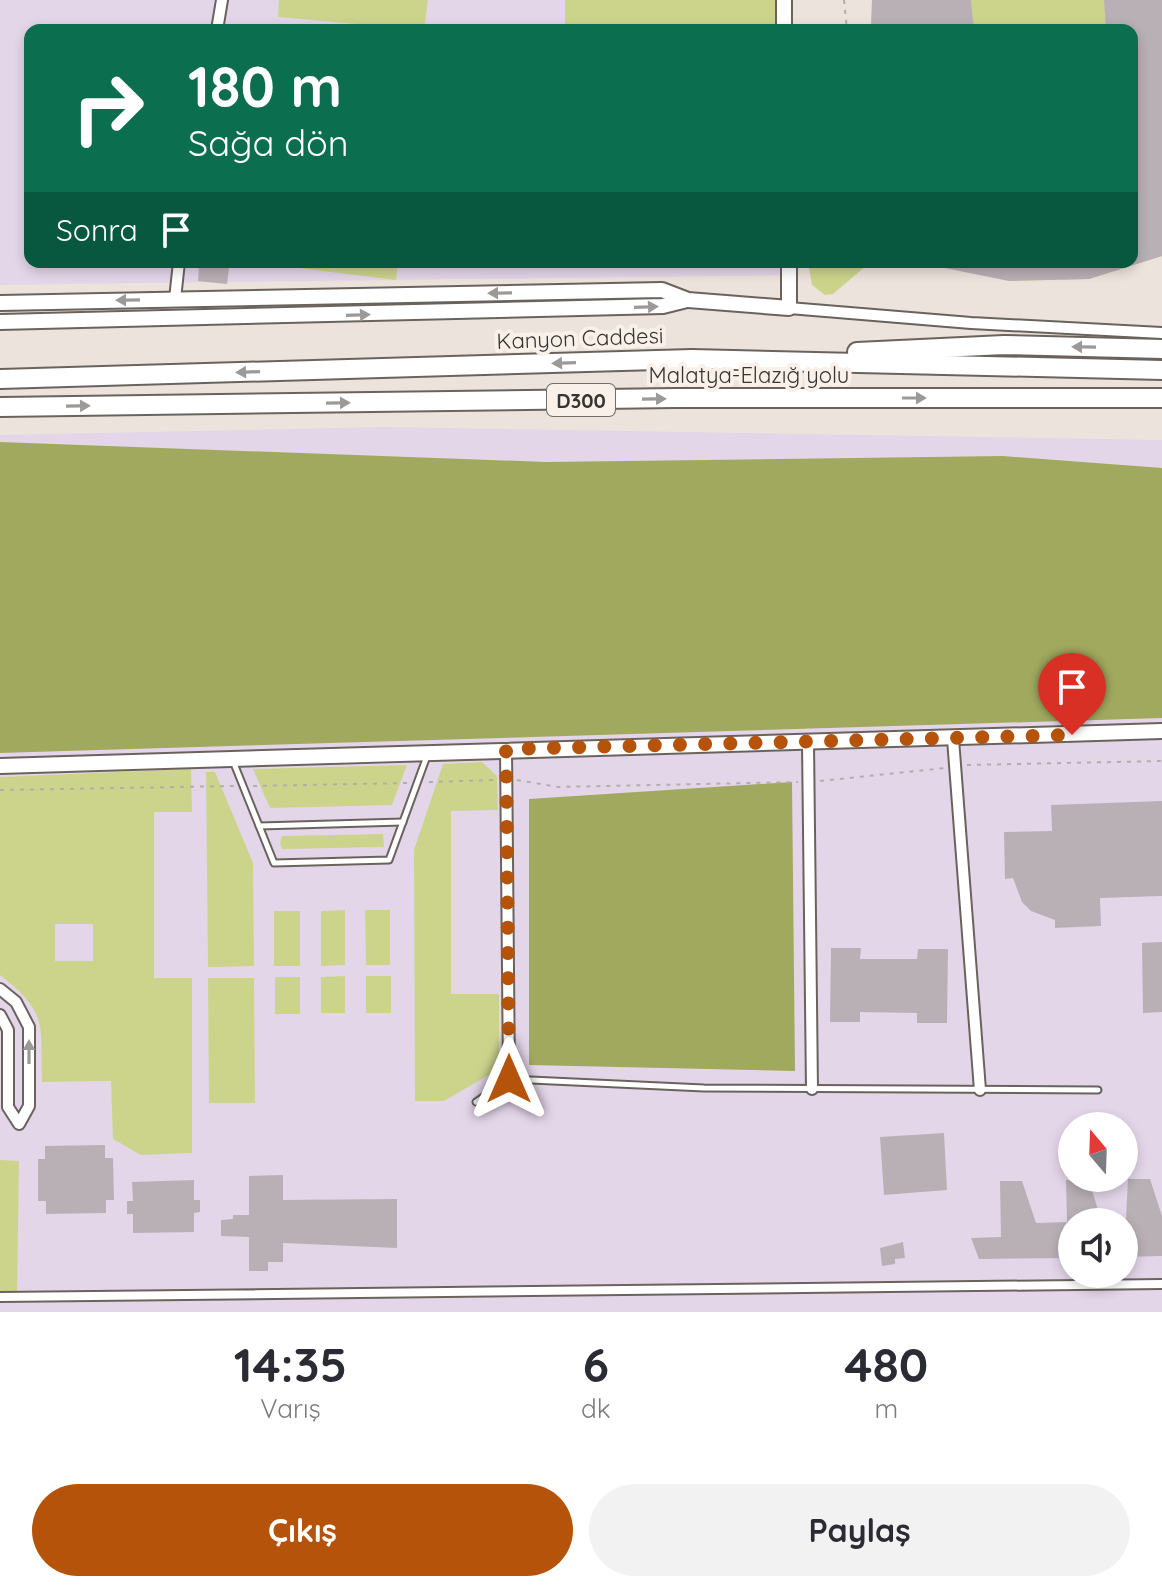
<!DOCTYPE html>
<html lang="tr">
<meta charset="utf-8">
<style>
body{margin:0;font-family:Quicksand,sans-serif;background:#f2f2f3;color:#2b2b33;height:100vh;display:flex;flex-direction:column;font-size:30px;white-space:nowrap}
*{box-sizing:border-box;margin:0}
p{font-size:26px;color:#7c7c81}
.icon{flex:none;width:44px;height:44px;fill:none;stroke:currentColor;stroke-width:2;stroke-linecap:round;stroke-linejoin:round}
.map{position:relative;height:1312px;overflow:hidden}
.sheet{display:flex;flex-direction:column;background:#fff;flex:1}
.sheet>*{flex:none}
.hud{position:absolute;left:24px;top:24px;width:1114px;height:244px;border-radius:16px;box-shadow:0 4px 12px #0003;background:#0b6e4f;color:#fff;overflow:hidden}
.needle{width:52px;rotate:341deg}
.tools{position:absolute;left:1058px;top:1112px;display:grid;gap:16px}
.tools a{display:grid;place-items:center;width:80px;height:80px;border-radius:50%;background:#fff;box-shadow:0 4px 12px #0003;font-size:40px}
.pin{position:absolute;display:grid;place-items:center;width:68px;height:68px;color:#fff;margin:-82px -34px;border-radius:50% 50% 50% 0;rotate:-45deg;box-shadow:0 0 8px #0007}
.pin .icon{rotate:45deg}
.me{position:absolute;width:88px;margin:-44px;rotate:0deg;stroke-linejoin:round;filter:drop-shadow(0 0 6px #0008)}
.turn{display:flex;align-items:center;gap:28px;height:168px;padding:0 32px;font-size:36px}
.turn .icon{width:104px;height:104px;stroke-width:2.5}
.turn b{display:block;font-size:56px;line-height:68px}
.then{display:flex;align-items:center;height:76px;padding:0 32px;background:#0003;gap:16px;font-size:30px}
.eta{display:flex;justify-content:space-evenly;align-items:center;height:136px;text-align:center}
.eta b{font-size:48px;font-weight:700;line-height:56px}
.primary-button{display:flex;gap:16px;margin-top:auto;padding:16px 32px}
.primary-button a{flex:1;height:92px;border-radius:48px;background:#b45309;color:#fff;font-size:32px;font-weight:700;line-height:92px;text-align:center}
.primary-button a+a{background:#f2f2f3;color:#2b2b33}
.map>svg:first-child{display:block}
</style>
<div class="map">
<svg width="1162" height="1312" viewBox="0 0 1162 1312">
<rect width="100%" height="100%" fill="#ece4dc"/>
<!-- education -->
<g fill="#e4d6e9" fill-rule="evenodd">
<path d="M0,0H782L784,30H30V262H798L799,275L0,285Z"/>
<path d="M383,427L1162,440V1312H0V435ZM1072,1126H1124V1178H1072ZM1072,1222H1124V1274H1072Z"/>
</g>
<!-- green -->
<g fill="#ccd48c" fill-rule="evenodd">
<path d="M279,0H428L424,30L278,17Z"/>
<rect x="565" y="0" width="215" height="30"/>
<path d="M872,0H1162V256L1089,279L1009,281L1132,262V30H871Z"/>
<path d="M250,262H398L396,280Z"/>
<path d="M808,262H867V265L833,294L825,295L812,285Z"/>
<path d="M482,762L497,776L498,810L451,811V994H499V1069L444,1101H415L414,850L443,764Z"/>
<path d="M407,765L392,805L270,808L253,769Z"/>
<path d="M191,769L192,812H154V978H192V1153L141,1155L113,1139L111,1081L42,1082C40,1024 49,1013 0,975V777ZM55,924H93V961H55Z"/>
<path d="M206,772H215L253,863L254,966L208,967Z"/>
<path d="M383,834L384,847L282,849L280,843L282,836Z"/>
<path d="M345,910V965L321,966V911Z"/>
<path d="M365,910H390V965H366Z"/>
<rect x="274" y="911" width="26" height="55"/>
<path d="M345,976V1013H321V977Z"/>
<rect x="366" y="976" width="25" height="37"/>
<rect x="275" y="977" width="25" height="37"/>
<path d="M208,978H254L255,1103H209Z"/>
<path d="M0,1160L19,1161L17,1298L0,1296Z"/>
</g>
<!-- forest -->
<g fill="#a1a95e">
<path d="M0,442L546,462L1003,456L1162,468V718L0,753Z"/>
<path d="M792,782L795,1071L529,1065V799Z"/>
</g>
<!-- building -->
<g fill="#b9b0b6">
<path d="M872,0H971L974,30H871Z"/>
<path d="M1104,0H1162V256L1089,279L1009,281L940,267L941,262H1132V30H1106Z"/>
<path d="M199,266L229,268L227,284L198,281Z"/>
<path d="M1162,801V896L1100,898L1101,926L1055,928V920L1031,911L1022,902L1013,878L1005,879L1004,832L1052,831L1051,805Z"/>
<path d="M1162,942V1012L1143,1013L1142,943Z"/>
<path d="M831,948H861L860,959H917L918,949H948L947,1023H917V1013L860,1012V1022H830Z"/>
<path d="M944,1133L947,1190L884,1195L880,1137Z"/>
<path d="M105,1145V1158H113L114,1200H106V1213L46,1214V1201H38V1159H45V1146Z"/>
<path d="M283,1175V1200L397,1199V1248L283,1243V1262H268V1271H249V1237L221,1236V1220L233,1219V1215H249V1176Z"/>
<path d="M1088,1178L1102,1222H1072V1258L979,1259L971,1238L1001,1237L1000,1181H1022L1036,1223L1067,1222L1066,1180Z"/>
<path d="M1128,1179H1150L1162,1216V1256L1124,1257Z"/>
<path d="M194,1180V1200H200V1212L194,1213V1232L133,1233V1214H127V1201H133L132,1182Z"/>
<path d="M903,1242L905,1258L895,1259V1264L882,1266L880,1248Z"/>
</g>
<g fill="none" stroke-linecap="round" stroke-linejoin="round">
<!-- service casing -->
<g stroke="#6a635d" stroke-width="9">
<g id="service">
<path d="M233,761L274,863L389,860L427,756"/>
<path d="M259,826L403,822"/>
<path d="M476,1102L509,1079L704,1088L1098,1090"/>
</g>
</g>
<!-- pedestrian casing -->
<g stroke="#6a635d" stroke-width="12">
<path id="pedestrian" d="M0,1297L1162,1284"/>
</g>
<!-- minor casing -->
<g stroke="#6a635d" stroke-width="14">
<g id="minor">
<path d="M217,30L222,0"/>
<path d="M175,299L179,262"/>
<path d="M789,308L971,323L1162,333"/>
<path d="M953,739L980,1090"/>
<path d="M808,743L812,1089"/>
<path d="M506,749L509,1079"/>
<path d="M0,989L16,1002L29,1027V1106L19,1124L8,1107V1030L0,1015"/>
</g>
</g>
<!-- tertiary casing -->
<g stroke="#6a635d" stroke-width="18">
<g id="tertiary">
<path d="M784,0V30"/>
<path d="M0,303L662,290L688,300L789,308V262"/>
<path d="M0,322L663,306L687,300"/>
</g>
</g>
<!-- secondary casing -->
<g stroke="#6a635d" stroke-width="18">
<path id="secondary" d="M0,766L1162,731"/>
</g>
<!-- trunk casing -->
<g stroke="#6a635d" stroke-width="22">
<g id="trunk">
<path d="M857,352L1004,345L1162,349"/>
<path d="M0,379L692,359L1162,370"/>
<path d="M0,407L675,398H1162"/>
</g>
</g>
<!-- path -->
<g stroke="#b4ada7" stroke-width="2" stroke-dasharray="4 6" stroke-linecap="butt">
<path d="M844,0L847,30"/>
<path d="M798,29L847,28"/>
<path d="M967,765L1162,761"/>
<path d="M517,780L558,787L798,782"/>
<path d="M820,781L945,768"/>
<path d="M429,782L495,780"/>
<path d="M253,786L407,783"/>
<path d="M0,790L235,786"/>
</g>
<!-- service -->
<use href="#service" stroke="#fff" stroke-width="5"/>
<!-- pedestrian -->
<use href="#pedestrian" stroke="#fff" stroke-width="8"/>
<!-- minor -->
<use href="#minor" stroke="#fff" stroke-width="10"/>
<!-- tertiary -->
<use href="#tertiary" stroke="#fff" stroke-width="14"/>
<!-- secondary -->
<use href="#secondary" stroke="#fff" stroke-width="14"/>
<!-- trunk -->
<use href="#trunk" stroke="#fff" stroke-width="18"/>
</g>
<!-- one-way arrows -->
<defs><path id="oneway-solid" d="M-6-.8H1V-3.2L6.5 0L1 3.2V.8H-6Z" transform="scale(2)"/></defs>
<g fill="#9b9a98">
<use href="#oneway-solid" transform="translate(500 293) rotate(179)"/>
<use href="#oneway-solid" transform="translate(128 300) rotate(179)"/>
<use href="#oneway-solid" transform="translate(646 307) rotate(-2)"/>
<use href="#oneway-solid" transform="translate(358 315) rotate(-2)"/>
<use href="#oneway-solid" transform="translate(1084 347) rotate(-179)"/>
<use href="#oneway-solid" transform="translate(564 363) rotate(178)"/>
<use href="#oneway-solid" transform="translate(248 372) rotate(178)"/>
<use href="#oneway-solid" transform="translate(914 398)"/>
<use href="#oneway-solid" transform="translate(654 399) rotate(-1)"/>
<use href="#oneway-solid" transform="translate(338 403) rotate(-1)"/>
<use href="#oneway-solid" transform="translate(78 406) rotate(-1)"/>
<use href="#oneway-solid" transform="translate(29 1052) rotate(-90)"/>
</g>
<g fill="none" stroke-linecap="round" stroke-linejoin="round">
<!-- route -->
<path stroke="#b45309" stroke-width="14" stroke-dasharray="0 25.2" d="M509,1079L506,749L1072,735"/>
</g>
<g text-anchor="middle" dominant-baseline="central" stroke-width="8" stroke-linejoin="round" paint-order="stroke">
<!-- shield labels -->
<rect fill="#f9f1e9" stroke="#716d68" stroke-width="2" x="547" y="384" width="68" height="32" rx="6"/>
<g font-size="20" font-weight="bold" fill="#373431">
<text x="581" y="400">D300</text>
</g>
<!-- street labels -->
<g font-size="22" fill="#373431" stroke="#f9f1e9">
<text transform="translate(580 338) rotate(-2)">Kanyon Caddesi</text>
<text x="749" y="375">Malatya-Elazığ yolu</text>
</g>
</g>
</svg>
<div class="tools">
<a><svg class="needle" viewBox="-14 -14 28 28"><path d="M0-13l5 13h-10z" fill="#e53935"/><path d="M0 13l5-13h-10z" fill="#7c7c81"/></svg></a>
<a><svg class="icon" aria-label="sound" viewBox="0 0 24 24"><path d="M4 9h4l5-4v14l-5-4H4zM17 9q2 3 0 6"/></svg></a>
</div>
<div class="pin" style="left:1072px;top:735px;background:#d93025"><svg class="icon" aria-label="arrive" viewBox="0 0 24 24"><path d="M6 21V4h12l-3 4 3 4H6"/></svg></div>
<svg class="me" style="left:509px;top:1079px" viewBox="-20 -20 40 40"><path d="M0-17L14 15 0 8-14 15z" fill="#b45309" stroke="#fff" stroke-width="4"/></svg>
<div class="hud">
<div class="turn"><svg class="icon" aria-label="right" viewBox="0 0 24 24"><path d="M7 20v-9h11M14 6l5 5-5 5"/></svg><div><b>180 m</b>Sağa dön</div></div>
<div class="then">Sonra<svg class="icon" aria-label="arrive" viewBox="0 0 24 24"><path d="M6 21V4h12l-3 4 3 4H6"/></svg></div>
</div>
</div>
<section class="sheet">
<div class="eta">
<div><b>14:35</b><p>Varış</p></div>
<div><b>6</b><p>dk</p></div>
<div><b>480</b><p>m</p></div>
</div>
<div class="primary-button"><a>Çıkış</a><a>Paylaş</a></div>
</section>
